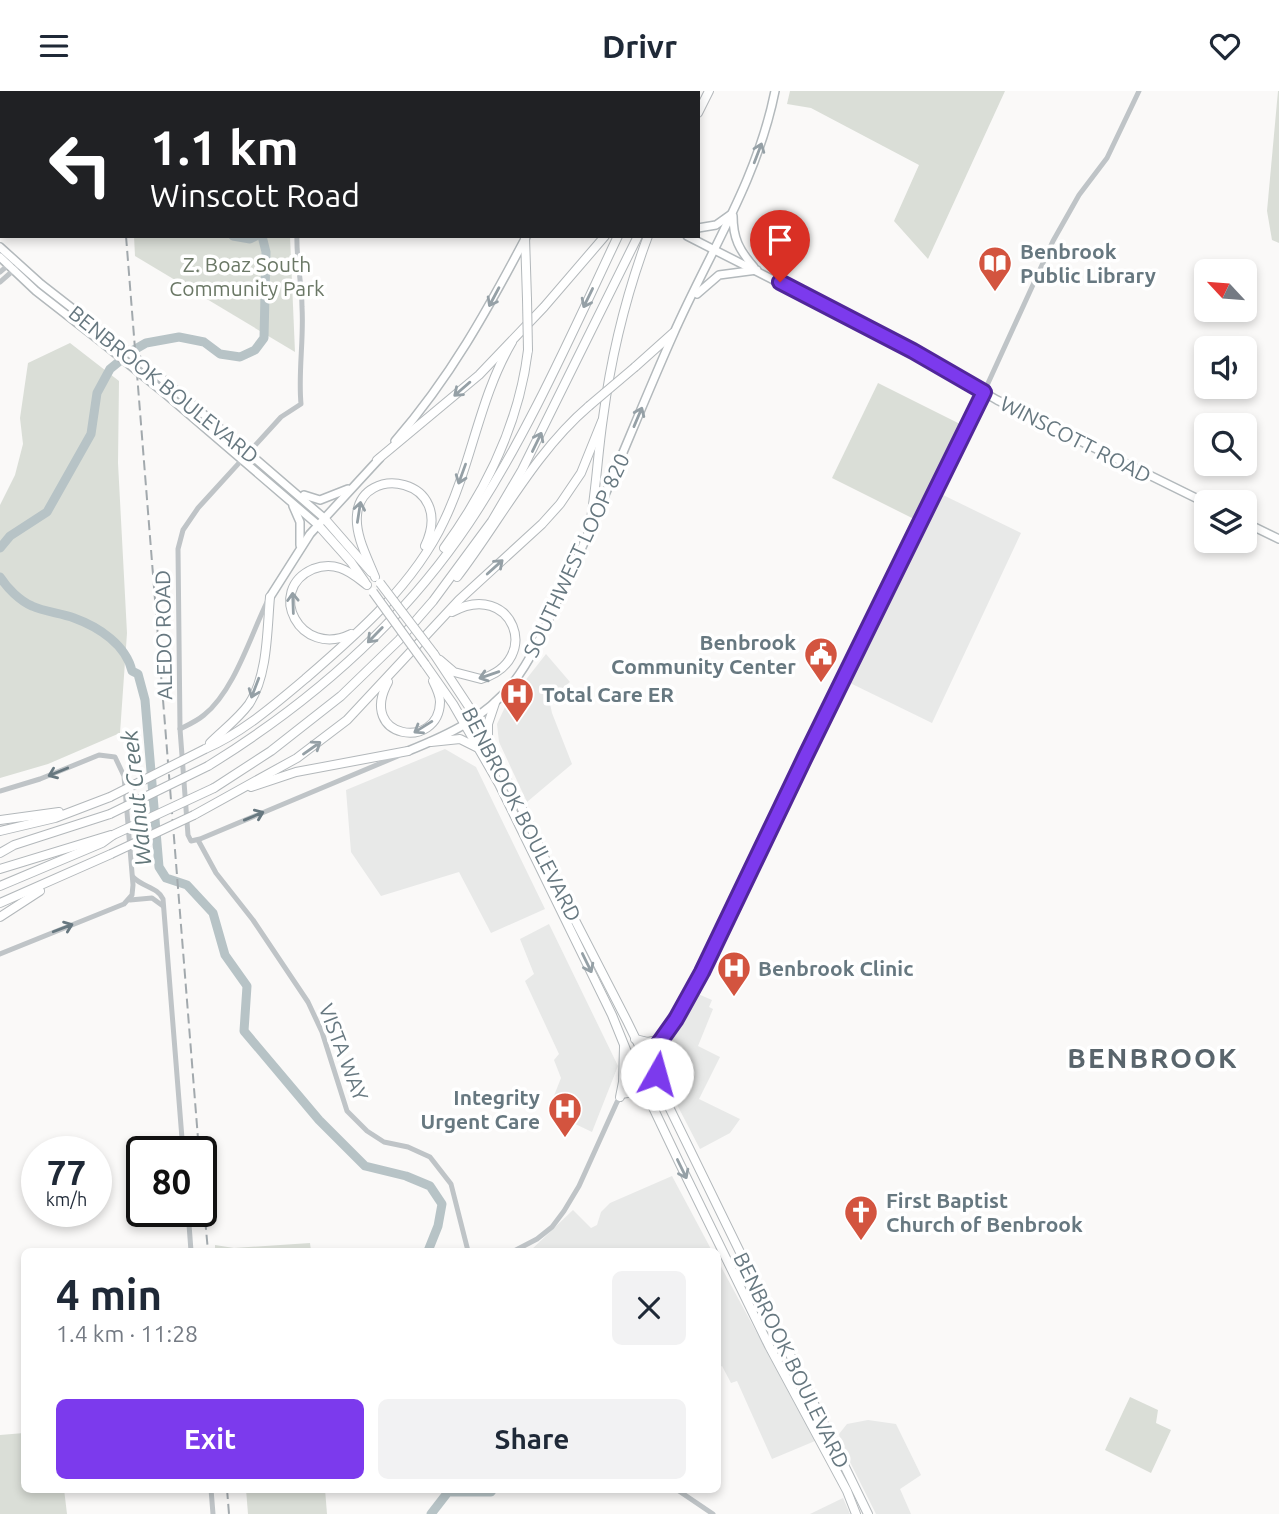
<!DOCTYPE html>
<meta charset="utf-8">
<style>
body{margin:0;font-family:Ubuntu,sans-serif;background:#f2f2f3;color:#1f2937;height:100vh;display:flex;flex-direction:column;font-size:26px;white-space:nowrap}
*{box-sizing:border-box;margin:0}
p{font-size:23px;color:#747a83}
.icon{flex:none;width:38px;height:38px;fill:none;stroke:currentColor;stroke-width:2;stroke-linecap:round;stroke-linejoin:round}
.map{position:relative;flex:1;overflow:hidden}
.sheet{position:absolute;left:21px;top:1157px;width:700px;height:245px;display:flex;flex-direction:column;background:#fff;border-radius:10px;box-shadow:0 4px 10px #0003}
.sheet>*{flex:none}
.top-card{position:absolute;left:0px;top:0px;width:700px;height:147px;box-shadow:0 4px 10px #0003;background:#202124;color:#fff;overflow:hidden}
.needle{width:46px;rotate:296deg}
.fabs{position:absolute;left:1194px;top:168px;display:grid;gap:14px}
.fabs a{display:grid;place-items:center;width:63px;height:63px;border-radius:10px;background:#fff;box-shadow:0 4px 10px #0003;font-size:35px}
.speed{position:absolute;left:21px;top:1045px;display:flex;gap:14px;font-size:35px;font-weight:700;text-align:center}
.speed>*{display:grid;place-content:center;width:91px;height:91px;border-radius:50%;background:#fff;box-shadow:0 4px 10px #0003;line-height:1}
.speed small{font-size:18px;font-weight:400}
.speed .limit{border:4px solid #111;border-radius:10px;background:#fff;color:#111}
.pin{position:absolute;display:grid;place-items:center;width:60px;height:60px;color:#fff;margin:-72px -30px;border-radius:50% 50% 50% 0;rotate:-45deg;box-shadow:0 0 7px #0007}
.pin .icon{rotate:45deg}
.me{position:absolute;width:77px;margin:-38px;rotate:7deg;stroke-linejoin:round;filter:drop-shadow(0 0 5px #0008)}
.turn{display:flex;align-items:center;gap:24px;height:147px;padding:0 35px;font-size:32px}
.turn .icon{width:91px;height:91px;stroke-width:2.5}
.turn b{display:block;font-size:49px;line-height:60px}
.round{display:grid;place-items:center;flex:none;width:74px;height:74px;border-radius:10px;background:#f2f2f3}
.summary{display:flex;align-items:center;justify-content:space-between;height:119px;padding:0 35px}
h1{font-size:42px;font-weight:700;line-height:52px}
.action{display:flex;gap:14px;margin-top:auto;padding:14px 35px}
.action a{flex:1;height:80px;border-radius:10px;background:#7c3aed;color:#fff;font-size:28px;font-weight:700;line-height:80px;text-align:center}
.action a+a{background:#f2f2f3;color:#1f2937}
header{display:flex;justify-content:space-between;align-items:center;height:91px;padding:0 35px;background:#fff;font-size:32px;font-weight:700}
.map>svg:first-child{display:block}
</style>
<header><svg class="icon" aria-label="menu" viewBox="0 0 24 24"><path d="M4 6h16M4 12h16M4 18h16"/></svg>Drivr<svg class="icon" aria-label="heart" viewBox="0 0 24 24"><path d="M12 20l-8-8c-3-5 5-10 8-4 3-6 11-1 8 4z"/></svg></header>
<div class="map">
<svg width="1279" height="1423" viewBox="0 0 1279 1423">
<rect width="100%" height="100%" fill="#faf9f8"/>
<!-- built -->
<g fill="#e8e9e8">
<path d="M941,403L1021,442L932,632L848,591Z"/>
<path d="M546,563L570,591L549,608L552,622L572,673L527,711L499,651L497,633L506,614Z"/>
<path d="M445,658L476,676L545,818L491,842L459,781L381,805L351,761L346,699Z"/>
<path d="M549,833L618,975L592,1041L548,1020L561,987L554,969L559,963L525,890L534,883L520,848Z"/>
<path d="M698,903L712,909L709,916L713,918L698,955L720,966L699,1008L740,1028L730,1042L700,1058L658,977V968L663,957Z"/>
<path d="M672,1085L712,1160H530L573,1119L591,1137L597,1134L601,1121L610,1112Z"/>
<path d="M718,1170L815,1350L772,1368L737,1290L731,1292L722,1275L718,1277Z"/>
<path d="M868,1329L896,1333L921,1384L900,1398L911,1423H876L842,1355L839,1343L847,1333Z"/>
<path d="M843,1407L850,1423H810Z"/>
</g>
<!-- green -->
<g fill="#daded7">
<path d="M0,0H92L2,2V131Z"/>
<path d="M95,0H284V2H94Z"/>
<path d="M790,0H1005L928,168L894,130L919,74L811,17L787,13Z"/>
<path d="M1278,0H1279V152L1272,149L1267,120Z"/>
<path d="M134,145H290L295,261L135,165Z"/>
<path d="M70,252L119,290L118,372L127,542L120,642L48,673L0,687V414L15,384L23,353L20,327L28,272Z"/>
<path d="M878,292L960,333L914,428L832,387Z"/>
<path d="M310,1152L311,1160H215V1154L234,1157Z"/>
<path d="M1130,1306L1158,1319L1156,1332L1171,1339L1151,1382L1105,1359Z"/>
<path d="M24,1342V1398H64L67,1423H0V1344Z"/>
<path d="M246,1398H325L327,1423H248Z"/>
</g>
<g fill="none" stroke-linecap="round" stroke-linejoin="round">
<!-- river -->
<g stroke="#b7c3c6" stroke-width="9">
<path d="M0,74L2,75"/>
<path d="M233,145L250,148L256,145"/>
<path d="M0,457L10,445L47,421L91,343L97,302L110,278L132,260L146,252L179,246L204,251L220,263L240,266L255,259L264,247L266,161L262,145"/>
<path d="M0,486C7,497 20,510 32,515C45,521 61,522 74,527C99,536 126,554 132,580L138,583L145,609L159,776L166,787L187,794L213,822L225,864L247,895L244,940L319,1029L365,1075L406,1085L430,1095L442,1113L438,1135L428,1160"/>
<path d="M431,1423L448,1401H491L493,1398"/>
</g>
<!-- major casing -->
<g stroke="#b3b9bc" stroke-width="10">
<g id="major">
<path d="M391,0L394,2"/>
<path d="M447,0V2"/>
<path d="M598,2L599,0"/>
<path d="M733,125C733,147 739,159 754,176"/>
<path d="M698,137L716,134L730,124"/>
<path d="M687,145L913,260L997,309L1206,412"/>
<path d="M0,156L41,193L109,246"/>
<path d="M0,166L36,200L104,253"/>
<path d="M697,203L719,184L757,179"/>
<path d="M165,290L324,427"/>
<path d="M162,300L318,434"/>
<path d="M395,350C450,287 487,220 526,146"/>
<path d="M304,404L320,409L348,398"/>
<path d="M293,415L300,431V454"/>
<path d="M1244,431L1279,448"/>
<path d="M270,506L310,443L380,367"/>
<path d="M408,660C448,644 485,627 513,592C536,562 549,527 565,493C604,412 636,327 673,244C709,162 757,90 775,0"/>
</g>
</g>
<!-- highway casing -->
<g stroke="#b3b8bb" stroke-width="10">
<g id="highway">
<path d="M688,2L689,0"/>
<path d="M698,22L709,0"/>
<path d="M525,146L527,208"/>
<path d="M635,276L673,242"/>
<path d="M377,369L479,284L544,216L605,145"/>
<path d="M324,427L371,481"/>
<path d="M318,434L351,471L365,491"/>
<path d="M588,445C596,406 597,367 603,327C611,266 626,204 648,145"/>
<path d="M444,457C487,398 519,333 528,259"/>
<path d="M375,486C368,468 355,445 357,424C361,371 457,387 425,455"/>
<path d="M457,486C500,430 534,362 589,315"/>
<path d="M351,543C300,568 265,499 313,478C321,475 331,474 340,477C350,480 359,488 367,494"/>
<path d="M434,563L477,628L492,663L517,707L559,798L627,930L868,1423"/>
<path d="M440,569L454,581L481,588C544,569 512,488 452,521"/>
<path d="M425,573L453,613L499,693L612,924L629,966L679,1071L769,1255L847,1400L856,1423"/>
<path d="M388,591C357,648 439,660 440,611C440,604 436,596 433,590"/>
<path d="M488,647V633L495,612"/>
<path d="M431,651L460,648L478,657"/>
<path d="M210,652C223,639 238,628 249,613C268,584 267,539 270,506"/>
<path d="M205,658C242,642 274,614 305,588C357,543 414,494 444,430C472,372 479,307 512,251"/>
<path d="M208,675C310,612 402,532 469,432C527,345 573,240 618,145"/>
<path d="M251,696L296,681L408,660"/>
<path d="M214,697L271,660L341,605L399,549L433,510L492,430L522,379L638,145"/>
<path d="M194,724L297,667L347,629L459,509L542,433L560,413L581,382L602,330"/>
<path d="M0,729L59,721"/>
<path d="M0,740L55,727L110,706"/>
<path d="M0,762L14,754L110,723"/>
<path d="M0,778L111,744"/>
<path d="M0,795L102,752L113,744"/>
<path d="M0,812L111,763"/>
<path d="M0,826L40,800"/>
<path d="M635,948L648,951L662,948"/>
<path d="M659,952L656,976L659,992"/>
<path d="M621,1003L634,1001L648,1007"/>
<path d="M620,1006L623,991L624,956"/>
</g>
</g>
<!-- minor -->
<g stroke="#bfc4c7" stroke-width="5">
<path d="M290,0V2"/>
<path d="M297,145C296,169 302,192 302,216C304,249 298,281 301,313L281,326L198,417L183,439L178,458L180,638L188,744L191,750L200,748L398,665"/>
<path d="M0,181L14,169"/>
<path d="M0,191L16,177"/>
<path d="M180,638C188,634 197,630 204,624C234,600 250,546 267,511"/>
<path d="M0,700L40,688L99,664L115,666L124,685L133,794L132,804L124,813L0,863"/>
<path d="M198,749L216,782L253,829L308,911L322,941L347,1020L367,1040L384,1051L408,1056L430,1066L451,1093L468,1160"/>
<path d="M133,786C142,796 158,796 163,808L183,1060"/>
<path d="M130,809L152,807L163,815"/>
<path d="M188,1120L191,1160"/>
<path d="M514,1160L537,1148L552,1136L564,1120L579,1095L617,1011L676,928L695,894L984,301L1053,150L1079,104L1107,67L1139,0"/>
<path d="M211,1398L213,1423"/>
<path d="M676,1398L713,1423"/>
</g>
<!-- major -->
<use href="#major" stroke="#fff" stroke-width="7"/>
<!-- highway -->
<use href="#highway" stroke="#fff" stroke-width="8"/>
<!-- rail -->
<g stroke="#a2a9ad" stroke-width="2" stroke-dasharray="10 5" stroke-linecap="butt">
<path d="M118,0V2"/>
<path d="M126,145L199,1060"/>
<path d="M201,1084L208,1160"/>
<path d="M227,1398L229,1423"/>
</g>
<!-- major-bridge casing -->
<g stroke="#b3b9bc" stroke-width="10" stroke-linecap="butt">
<g id="major-bridge">
<path d="M109,246L165,290"/>
<path d="M104,253L162,300"/>
</g>
</g>
<!-- highway-bridge casing -->
<g stroke="#b3b8bb" stroke-width="10" stroke-linecap="butt">
<g id="highway-bridge">
<path d="M527,208L528,259"/>
<path d="M589,315L635,276"/>
<path d="M380,492L434,563"/>
<path d="M373,501L425,573"/>
<path d="M110,706L205,658"/>
<path d="M110,723L208,675"/>
<path d="M113,744L214,697"/>
<path d="M111,763L194,724"/>
</g>
</g>
<!-- major-bridge -->
<use href="#major-bridge" stroke="#fff" stroke-width="7"/>
<!-- highway-bridge -->
<use href="#highway-bridge" stroke="#fff" stroke-width="8"/>
</g>
<!-- one-way arrows -->
<defs><path id="oneway-shaft" d="M-6 0H5M1.5-3L5.5 0L1.5 3" fill="none" stroke-width="1.6" stroke-linecap="round" stroke-linejoin="round" transform="scale(1.75)"/></defs>
<g stroke="#95a0a6">
<use href="#oneway-shaft" transform="translate(758 62) rotate(-69)"/>
<use href="#oneway-shaft" transform="translate(494 206) rotate(118)"/>
<use href="#oneway-shaft" transform="translate(588 207) rotate(116)"/>
<use href="#oneway-shaft" transform="translate(462 298) rotate(139)"/>
<use href="#oneway-shaft" transform="translate(638 326) rotate(-67)"/>
<use href="#oneway-shaft" transform="translate(537 351) rotate(-64)"/>
<use href="#oneway-shaft" transform="translate(462 383) rotate(110)"/>
<use href="#oneway-shaft" transform="translate(359 421) rotate(-81)"/>
<use href="#oneway-shaft" transform="translate(495 476) rotate(-42)"/>
<use href="#oneway-shaft" transform="translate(293 512) rotate(-92)"/>
<use href="#oneway-shaft" transform="translate(375 544) rotate(134)"/>
<use href="#oneway-shaft" transform="translate(489 584) rotate(161)"/>
<use href="#oneway-shaft" transform="translate(255 597) rotate(111)"/>
<use href="#oneway-shaft" transform="translate(423 636) rotate(148)"/>
<use href="#oneway-shaft" transform="translate(312 657) rotate(-35)"/>
<use href="#oneway-shaft" transform="translate(587 872) rotate(64)"/>
<use href="#oneway-shaft" transform="translate(682 1078) rotate(64)"/>
</g>
<g stroke="#677880">
<use href="#oneway-shaft" transform="translate(58 681) rotate(158)"/>
<use href="#oneway-shaft" transform="translate(254 725) rotate(-23)"/>
<use href="#oneway-shaft" transform="translate(63 837) rotate(-21)"/>
</g>
<g fill="none" stroke-linecap="round" stroke-linejoin="round">
<!-- route casing -->
<g stroke="#51269a" stroke-width="18">
<path id="route" d="M657,983L656,972L659,952L676,928L702,881L806,664L984,301L913,260L780,191"/>
</g>
<!-- route -->
<use href="#route" stroke="#7c3aed" stroke-width="12"/>
</g>
<!-- icons -->
<defs>
<g id="library-pin" transform="scale(1.75)"><path d="M0 17L-7.5 6A9.5 9.5 0 1 1 7.5 6Z" fill="#d3543f" stroke="#fff"/><path d="M-6-4Q-3-5.5-.7-3.5V5Q-3 3-6 4ZM6-4Q3-5.5 .7-3.5V5Q3 3 6 4Z" fill="#fff"/></g>
<g id="civic-pin" transform="scale(1.75)"><path d="M0 17L-7.5 6A9.5 9.5 0 1 1 7.5 6Z" fill="#d3543f" stroke="#fff"/><path d="M-.6-6.5H3V-4.5H.6V-3L4-1V1h2V6H-6V1h2V-1L-.6-3ZM-1.2 2.5V6h2.4V2.5Z" fill="#fff"/></g>
<g id="hospital-pin" transform="scale(1.75)"><path d="M0 17L-7.5 6A9.5 9.5 0 1 1 7.5 6Z" fill="#d3543f" stroke="#fff"/><path d="M-5-5h3v3.5h4V-5h3V5h-3V1.5h-4V5h-3Z" fill="#fff"/></g>
<g id="church-pin" transform="scale(1.75)"><path d="M0 17L-7.5 6A9.5 9.5 0 1 1 7.5 6Z" fill="#d3543f" stroke="#fff"/><path d="M-1.2-6h2.4v3.5h3.3v2.4h-3.3V6h-2.4V-.1h-3.3v-2.4h3.3Z" fill="#fff"/></g>
</defs>
<g fill-rule="evenodd">
<use href="#library-pin" x="995" y="172"/>
<use href="#civic-pin" x="821" y="563"/>
<use href="#hospital-pin" x="517" y="603"/>
<use href="#hospital-pin" x="734" y="877"/>
<use href="#hospital-pin" x="565" y="1018"/>
<use href="#church-pin" x="861" y="1121"/>
</g>
<g text-anchor="middle" dominant-baseline="central" stroke-width="7" stroke-linejoin="round" paint-order="stroke">
<!-- poi labels -->
<g font-size="21" font-weight="bold" fill="#677880" stroke="#fff" text-anchor="start">
<text x="1020" y="160">Benbrook<tspan x="1020" dy="24">Public Library</tspan></text>
<text x="796" y="551" text-anchor="end">Benbrook<tspan x="796" dy="24">Community Center</tspan></text>
<text x="542" y="603">Total Care ER</text>
<text x="758" y="877">Benbrook Clinic</text>
<text x="540" y="1006" text-anchor="end">Integrity<tspan x="540" dy="24">Urgent Care</tspan></text>
<text x="886" y="1109">First Baptist<tspan x="886" dy="24">Church of Benbrook</tspan></text>
</g>
<!-- park labels -->
<g font-size="21" fill="#6b7866" stroke="#fff">
<text x="247" y="173">Z. Boaz South<tspan x="247" dy="24">Community Park</tspan></text>
</g>
<!-- street labels -->
<g font-size="21" fill="#677880" stroke="#fff">
<text transform="translate(164 293) rotate(39)">BENBROOK BOULEVARD</text>
<text transform="translate(1076 348) rotate(27)">WINSCOTT ROAD</text>
<text transform="translate(576 464) rotate(-65)">SOUTHWEST LOOP 820</text>
<text transform="translate(163 544) rotate(-91)">ALEDO ROAD</text>
<text transform="translate(522 723) rotate(63)">BENBROOK BOULEVARD</text>
<text transform="translate(344 961) rotate(69)">VISTA WAY</text>
<text transform="translate(792 1269) rotate(64)">BENBROOK BOULEVARD</text>
</g>
<!-- water labels -->
<g font-size="23" font-style="italic" fill="#627679" stroke="#fff">
<text transform="translate(136 707) rotate(-96)">Walnut Creek</text>
</g>
<!-- district labels -->
<g font-size="28" font-weight="bold" letter-spacing="2" fill="#59656c" stroke="#fff">
<text x="1153" y="966">BENBROOK</text>
</g>
</g>
</svg>
<div class="fabs">
<a><svg class="needle" viewBox="-14 -14 28 28"><path d="M0-13l5 13h-10z" fill="#e53935"/><path d="M0 13l5-13h-10z" fill="#747a83"/></svg></a>
<a><svg class="icon" aria-label="sound" viewBox="0 0 24 24"><path d="M4 9h4l5-4v14l-5-4H4zM17 9q2 3 0 6"/></svg></a>
<a><svg class="icon" aria-label="search" viewBox="0 0 24 24"><circle cx="10" cy="10" r="6"/><path d="M15 15l6 6"/></svg></a>
<a><svg class="icon" aria-label="layers" viewBox="0 0 24 24"><path d="M12 4l9 5-9 5-9-5zM3 14l9 5 9-5"/></svg></a>
</div>
<div class="speed"><div>77<small>km/h</small></div><div class="limit">80</div></div>
<div class="pin" style="left:780px;top:191px;background:#d93025"><svg class="icon" aria-label="arrive" viewBox="0 0 24 24"><path d="M6 21V4h12l-3 4 3 4H6"/></svg></div>
<svg class="me" style="left:657px;top:983px" viewBox="-20 -20 40 40"><circle r="19" fill="#fff"/><path d="M0-13L10 11 0 6-10 11z" fill="#7c3aed"/></svg>
<div class="top-card">
<div class="turn"><svg class="icon" aria-label="left" viewBox="0 0 24 24"><path d="M17 20v-9H6M10 6l-5 5 5 5"/></svg><div><b>1.1 km</b>Winscott Road</div></div>
</div>
<section class="sheet">
<div class="summary"><div><h1>4 min</h1><p>1.4 km · 11:28</p></div><a class="round"><svg class="icon" aria-label="close" viewBox="0 0 24 24"><path d="M6 6l12 12M18 6L6 18"/></svg></a></div>
<div class="action"><a>Exit</a><a>Share</a></div>
</section>
</div>
